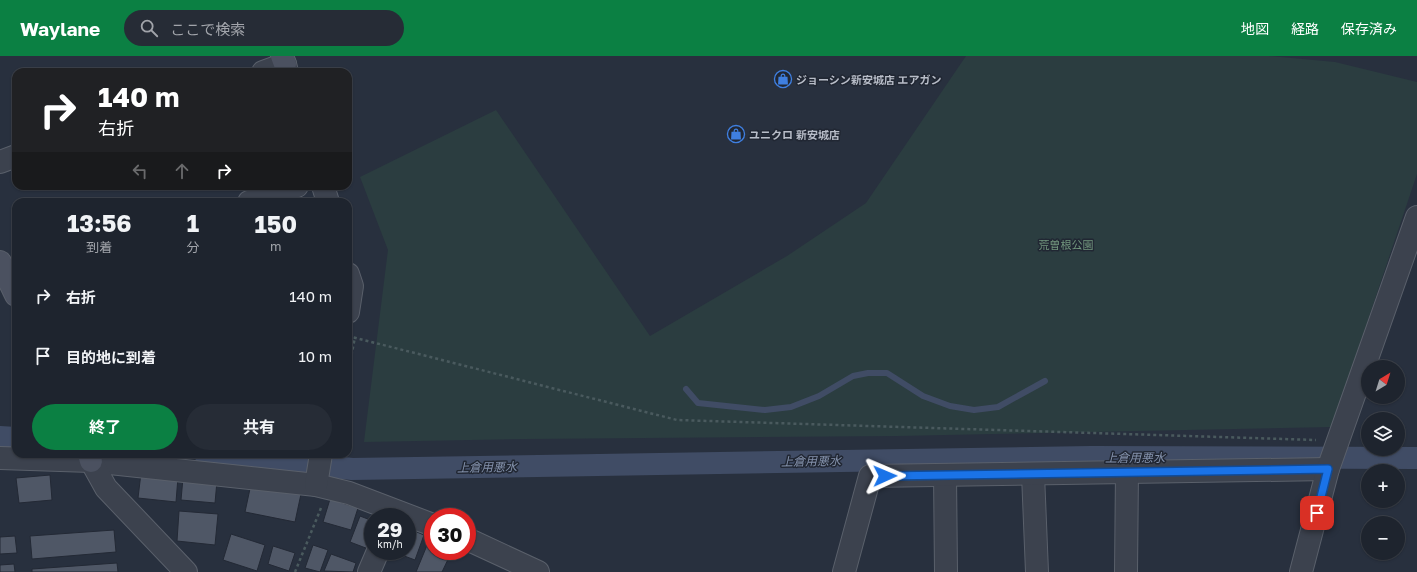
<!DOCTYPE html>
<html lang="ja">
<meta charset="utf-8">
<style>
body{margin:0;font-family:"Golos Text","Noto Sans JP",sans-serif;background:#262c36;color:#f1f3f6;height:100vh;display:flex;flex-direction:column;font-size:15px;white-space:nowrap}
*{box-sizing:border-box;margin:0}
p{font-size:13px;color:#a1a4aa}
.icon{flex:none;width:22px;height:22px;fill:none;stroke:currentColor;stroke-width:2;stroke-linecap:round;stroke-linejoin:round}
.map{position:relative;flex:1;overflow:hidden}
.sheet{position:absolute;left:12px;top:142px;width:340px;height:260px;display:flex;flex-direction:column;background:#1e242e;border-radius:12px;box-shadow:0 1px 3px #0004,0 0 0 1px #3c414a}
.sheet>*{flex:none}
.hud{position:absolute;left:12px;top:12px;width:340px;height:122px;border-radius:12px;box-shadow:0 1px 3px #0004,0 0 0 1px #3c414a;background:#202124;color:#fff;overflow:hidden}
.needle{width:26px;rotate:38deg}
.fabs{position:absolute;left:1361px;top:304px;display:grid;gap:8px}
.fabs a{display:grid;place-items:center;width:44px;height:44px;border-radius:50%;background:#1e242e;box-shadow:0 1px 3px #0004,0 0 0 1px #3c414a;font-size:20px}
.speed{position:absolute;left:364px;top:452px;display:flex;gap:8px;font-size:20px;font-weight:700;text-align:center}
.speed>*{display:grid;place-content:center;width:52px;height:52px;border-radius:50%;background:#1e242e;box-shadow:0 1px 3px #0004,0 0 0 1px #3c414a;line-height:1}
.speed small{font-size:10px;font-weight:400}
.speed .limit{border:6px solid #d22;background:#fff;color:#111}
.pin{position:absolute;display:grid;place-items:center;width:34px;height:34px;color:#fff;margin:-17px;border-radius:8px;box-shadow:0 2px 6px #0006}
.me{position:absolute;width:44px;margin:-22px;rotate:89deg;stroke-linejoin:round;filter:drop-shadow(0 0 3px #0008)}
.turn{display:flex;align-items:center;gap:14px;height:84px;padding:0 20px;font-size:18px}
.turn .icon{width:52px;height:52px;stroke-width:2.5}
.turn b{display:block;font-size:28px;line-height:34px}
.lanes{display:flex;align-items:center;height:38px;padding:0 20px;background:#0003;justify-content:center;gap:20px;direction:ltr}
.lanes .off{opacity:.35}
.eta{display:flex;justify-content:space-evenly;align-items:center;height:68px;text-align:center}
.eta b{font-size:24px;font-weight:700;line-height:28px}
.action{display:flex;gap:8px;margin-top:auto;padding:8px 20px}
.action a{flex:1;height:46px;border-radius:24px;background:#0b8043;color:#fff;font-size:16px;font-weight:700;line-height:46px;text-align:center}
.action a+a{background:#262c36;color:#f1f3f6}
ul{padding:0;list-style:none}
li{display:flex;align-items:center;gap:12px;height:60px;padding:0 20px}
li div{flex:1}
li b{display:block;font-size:15px}
li em{font-style:normal}
header{display:flex;align-items:center;gap:24px;box-sizing:border-box;height:56px;padding:0 20px;background:#0b8043;color:#fff}
header strong{font-size:19px}
nav{display:flex;gap:22px;margin-inline-start:auto;font-size:14px}
.search{width:280px;height:36px;background:#262c36;display:flex;align-items:center;gap:10px;box-sizing:border-box;padding:0 14px;border-radius:22px;color:#a1a4aa;font-size:15px}
.map>svg:first-child{display:block}
</style>
<header>
<strong>Waylane</strong>
<div class="search"><svg class="icon" aria-label="search" viewBox="0 0 24 24"><circle cx="10" cy="10" r="6"/><path d="M15 15l6 6"/></svg>ここで検索</div>
<nav><a>地図</a><a>経路</a><a>保存済み</a></nav>
</header>
<div class="map">
<svg width="1417" height="516" viewBox="0 0 1417 516">
<rect width="100%" height="100%" fill="#28303e"/>
<!-- green -->
<path fill="#2b3d40" d="M966,0H1269L1335,6L1417,26V118L1332,371L898,380L527,383L364,386L388,194L360,121L496,54L650,280L787,200L866,147Z"/>
<g fill="none" stroke-linecap="round" stroke-linejoin="round">
<!-- stream -->
<path stroke="#404c65" stroke-width="6" d="M686,333L698,347L765,354L791,351L819,340L853,320L868,317H887L923,340L950,350L974,354L998,351L1045,325"/>
<!-- canal -->
<g stroke="#404c65" stroke-width="22">
<path d="M0,381L16,382"/>
<path d="M205,398L352,413L1091,401L1417,402"/>
</g>
</g>
<!-- building -->
<g fill="#4f5766" stroke="#232935">
<path d="M141,417L178,421L176,446L138,442Z"/>
<path d="M50,419L52,444L19,447L16,422Z"/>
<path d="M183,422L217,425L215,447L181,444Z"/>
<path d="M251,428L301,438L295,466L245,456Z"/>
<path d="M330,443L358,452L351,474L323,466Z"/>
<path d="M179,455L218,458L215,489L177,485Z"/>
<path d="M360,460L373,465V489L371,494L350,486Z"/>
<path d="M407,472L424,479L415,504L391,495H407Z"/>
<path d="M114,474L116,496L32,503L30,480Z"/>
<path d="M231,478L265,489L257,515L223,504Z"/>
<path d="M15,480L17,497L0,498V481Z"/>
<path d="M430,482L433,484V495H452L442,516H416Z"/>
<path d="M313,489L328,494L320,516L305,512Z"/>
<path d="M273,490L295,497L289,515L268,508Z"/>
<path d="M331,498L356,507L353,516L324,515Z"/>
<path d="M117,507L118,516H32V513Z"/>
<path d="M14,508L15,516H0V509Z"/>
</g>
<g fill="none" stroke-linecap="round" stroke-linejoin="round">
<!-- street casing -->
<g stroke="#5a606b" stroke-width="24">
<g id="street">
<path d="M263,16L285,8L287,16"/>
<path d="M0,106L16,100"/>
<path d="M323,130L328,146"/>
<path d="M249,146L297,130"/>
<path d="M348,218L352,230L348,256"/>
<path d="M0,402L91,405L316,429L349,437L433,469"/>
<path d="M91,405L106,432L186,516"/>
<path d="M1033,418L1037,516"/>
<path d="M945,419L946,516"/>
<path d="M316,429L321,398"/>
<path d="M467,483L538,516"/>
<path d="M369,516L378,495"/>
<path d="M844,516L870,420L1328,413"/>
<path d="M1126,516L1127,416"/>
<path d="M1301,516L1328,413L1417,161"/>
</g>
</g>
<!-- secondary casing -->
<g stroke="#5a606b" stroke-width="24">
<g id="secondary">
<path d="M282,0L285,8"/>
<path d="M0,206L16,239"/>
<path d="M89,398L91,405"/>
</g>
</g>
<!-- path -->
<g stroke="#4a5a5e" stroke-width="2.5" stroke-dasharray="3 3" stroke-linecap="butt">
<path d="M348,280L677,364L1316,384"/>
<path d="M348,317L355,281"/>
<path d="M295,516L321,452"/>
</g>
<!-- street -->
<use href="#street" stroke="#3c424e" stroke-width="22"/>
<!-- secondary -->
<use href="#secondary" stroke="#4b5160" stroke-width="22"/>
</g>
<g fill="none" stroke-linecap="round" stroke-linejoin="round">
<!-- route casing -->
<g stroke="#114b97" stroke-width="10">
<path id="route" d="M885,420L1328,413L1317,457"/>
</g>
<!-- route -->
<use href="#route" stroke="#1a73e8" stroke-width="7"/>
</g>
<!-- icons -->
<defs>
<g id="shop-ring" transform="scale(0.9)"><circle r="9.5" fill="#212733" stroke="#3f7fe0" stroke-width="1.5"/><path d="M-5-2.5h2.3a2.7 3.5 0 0 1 5.4 0H5L5.5 6h-11ZM-1.5-2.5h3a1.5 2.3 0 0 0-3 0Z" fill="#3f7fe0"/></g>
</defs>
<g fill-rule="evenodd">
<use href="#shop-ring" x="783" y="23"/>
<use href="#shop-ring" x="736" y="78"/>
</g>
<g text-anchor="middle" dominant-baseline="central" stroke-width="3" stroke-linejoin="round" paint-order="stroke">
<!-- poi labels -->
<g font-size="11" font-weight="bold" fill="#b8bdc8" stroke="#212733" text-anchor="start">
<text x="796" y="23">ジョーシン新安城店 エアガン</text>
<text x="749" y="78">ユニクロ 新安城店</text>
</g>
<!-- park labels -->
<g font-size="11" fill="#72977e" stroke="#212733">
<text x="1066" y="188">荒曽根公園</text>
</g>
<!-- water labels -->
<g font-size="12" font-style="italic" fill="#8492ac" stroke="#212733">
<text x="1135" y="401">上倉用悪水</text>
<text transform="translate(811 405) rotate(-1)">上倉用悪水</text>
<text transform="translate(487 411) rotate(-1)">上倉用悪水</text>
</g>
</g>
</svg>
<div class="fabs">
<a><svg class="needle" viewBox="-14 -14 28 28"><path d="M0-13l5 13h-10z" fill="#e53935"/><path d="M0 13l5-13h-10z" fill="#a1a4aa"/></svg></a>
<a><svg class="icon" aria-label="layers" viewBox="0 0 24 24"><path d="M12 4l9 5-9 5-9-5zM3 14l9 5 9-5"/></svg></a>
<a>+</a>
<a>−</a>
</div>
<div class="speed"><div>29<small>km/h</small></div><div class="limit">30</div></div>
<div class="pin" style="left:1317px;top:457px;background:#d93025"><svg class="icon" aria-label="arrive" viewBox="0 0 24 24"><path d="M6 21V4h12l-3 4 3 4H6"/></svg></div>
<svg class="me" style="left:885px;top:420px" viewBox="-20 -20 40 40"><path d="M0-17L14 15 0 8-14 15z" fill="#1a73e8" stroke="#fff" stroke-width="4"/></svg>
<div class="hud">
<div class="turn"><svg class="icon" aria-label="right" viewBox="0 0 24 24"><path d="M7 20v-9h11M14 6l5 5-5 5"/></svg><div><b>140 m</b>右折</div></div>
<div class="lanes"><svg class="icon off" aria-label="left" viewBox="0 0 24 24"><path d="M17 20v-9H6M10 6l-5 5 5 5"/></svg><svg class="icon off" aria-label="ahead" viewBox="0 0 24 24"><path d="M12 20V5M6 11l6-6 6 6"/></svg><svg class="icon" aria-label="right" viewBox="0 0 24 24"><path d="M7 20v-9h11M14 6l5 5-5 5"/></svg></div>
</div>
<section class="sheet">
<div class="eta">
<div><b>13:56</b><p>到着</p></div>
<div><b>1</b><p>分</p></div>
<div><b>150</b><p>m</p></div>
</div>
<ul>
<li><svg class="icon" aria-label="right" viewBox="0 0 24 24"><path d="M7 20v-9h11M14 6l5 5-5 5"/></svg><div><b>右折</b></div><em>140 m</em></li>
<li><svg class="icon" aria-label="arrive" viewBox="0 0 24 24"><path d="M6 21V4h12l-3 4 3 4H6"/></svg><div><b>目的地に到着</b></div><em>10 m</em></li>
</ul>
<div class="action"><a>終了</a><a>共有</a></div>
</section>
</div>
